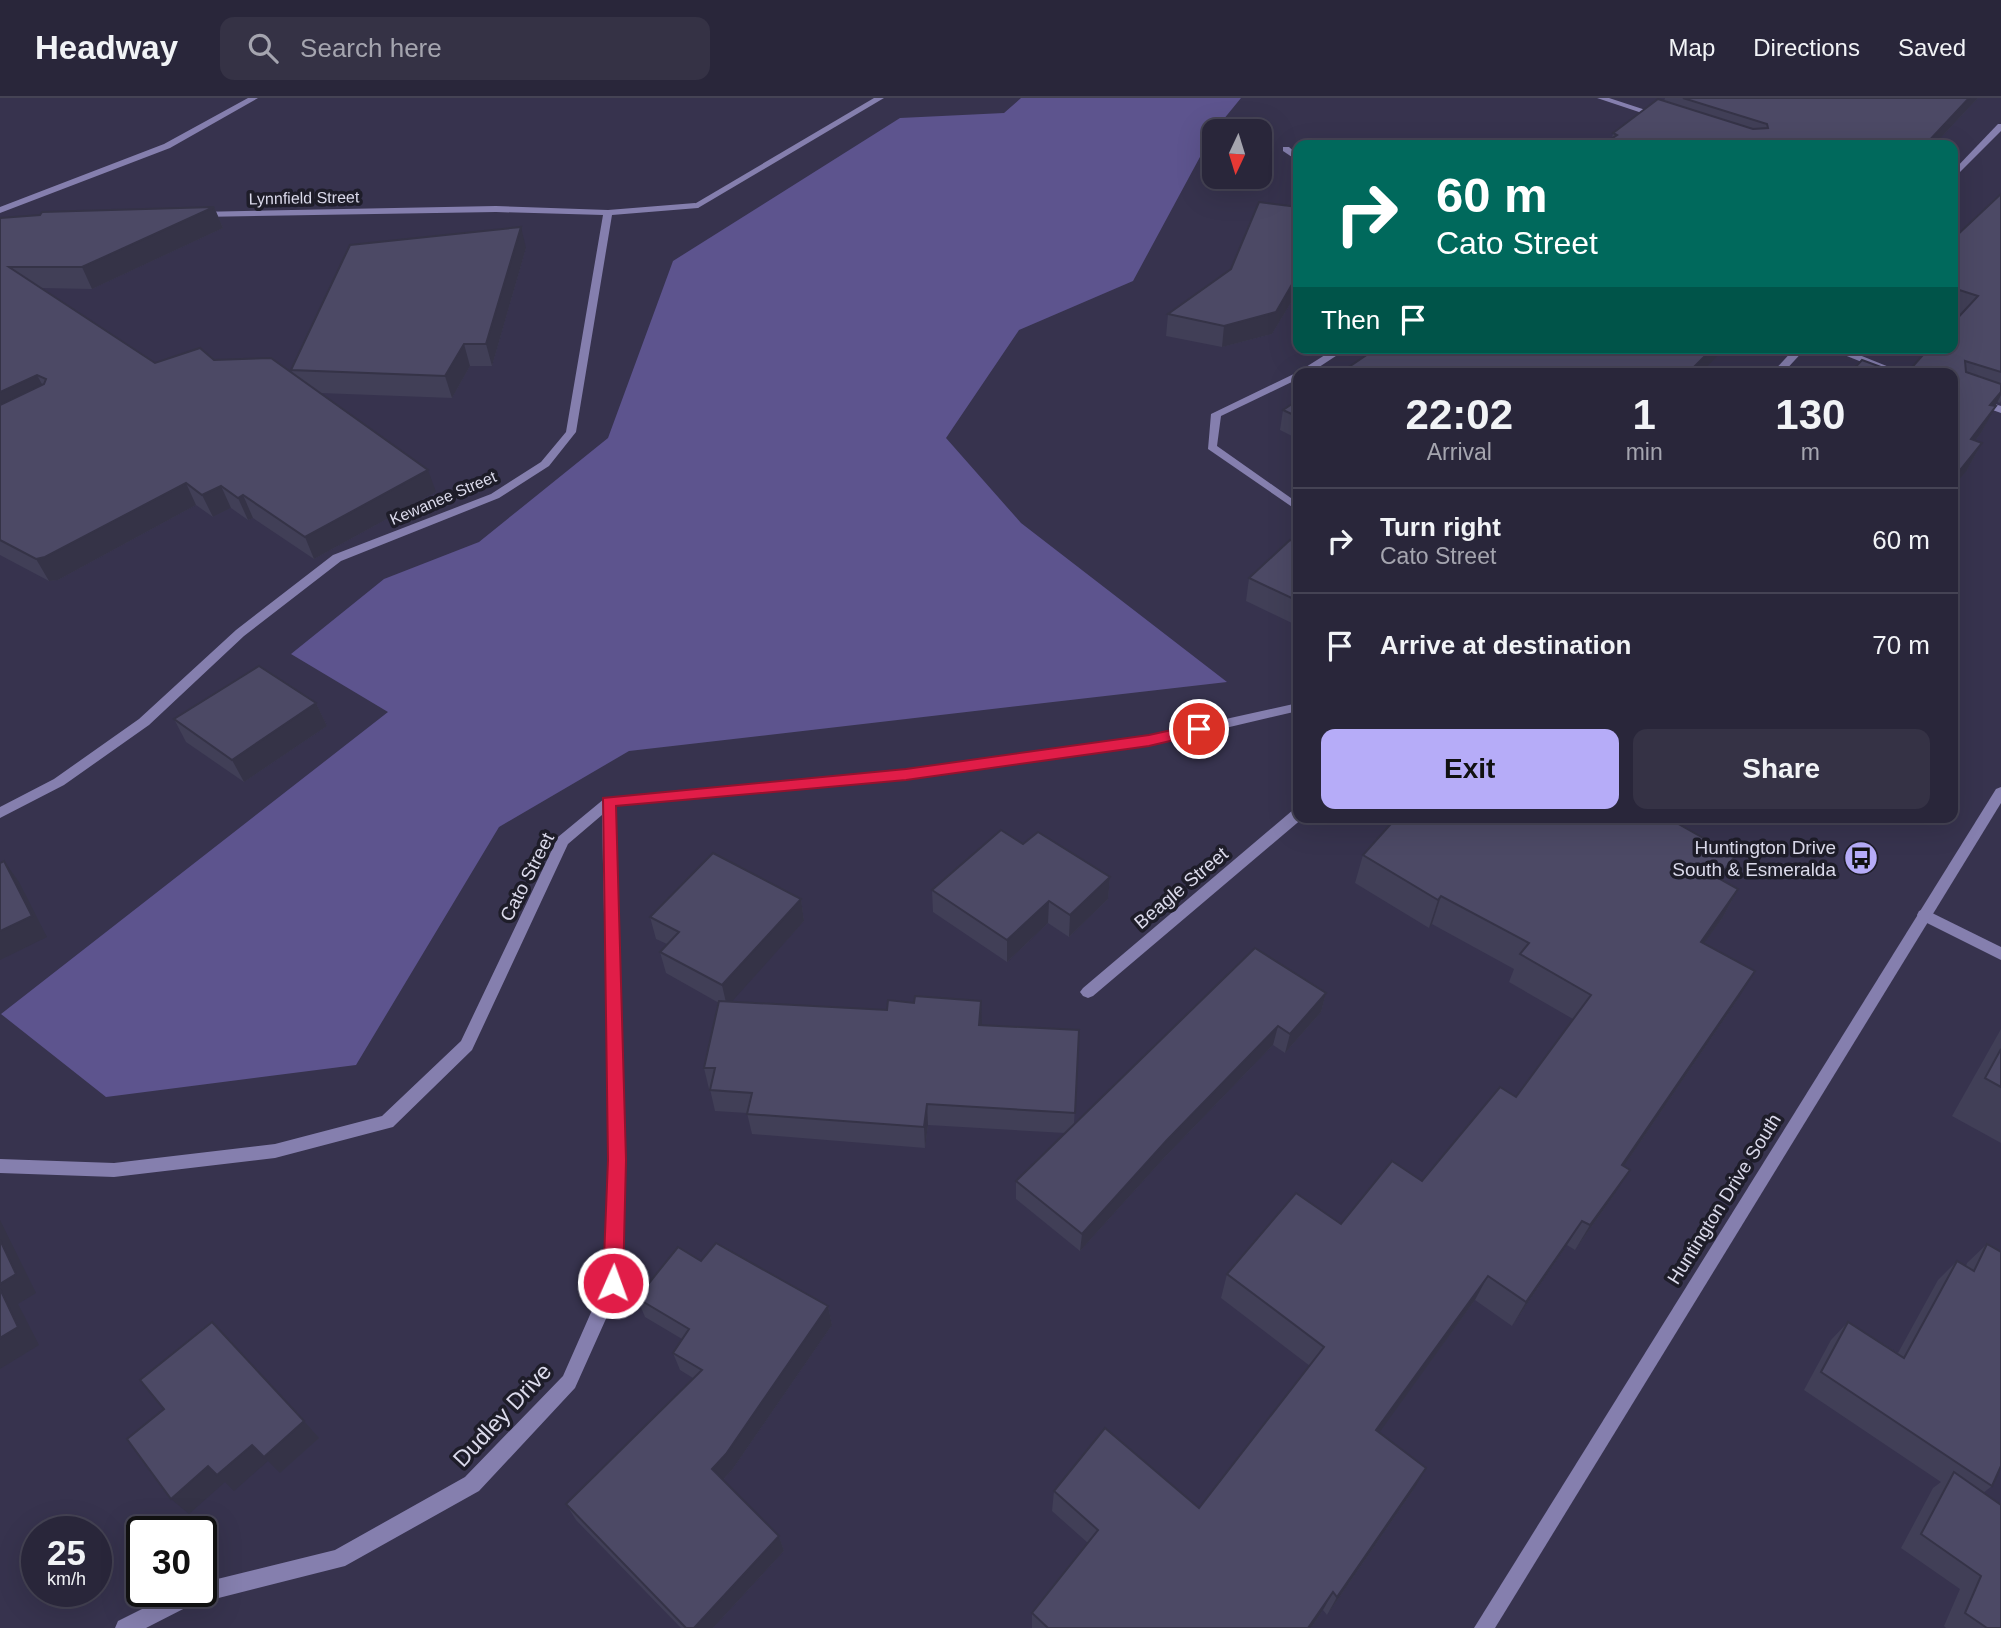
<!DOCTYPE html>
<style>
body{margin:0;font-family:Helvetica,sans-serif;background:#353245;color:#f1f3f6;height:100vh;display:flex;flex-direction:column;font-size:26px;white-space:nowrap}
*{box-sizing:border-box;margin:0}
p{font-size:23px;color:#a5a5af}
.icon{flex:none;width:38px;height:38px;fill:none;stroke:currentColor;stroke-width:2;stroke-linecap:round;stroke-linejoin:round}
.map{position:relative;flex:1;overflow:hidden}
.drawer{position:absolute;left:1293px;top:270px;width:665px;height:455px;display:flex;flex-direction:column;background:#29263a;border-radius:14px;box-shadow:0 7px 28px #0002,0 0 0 2px #454354}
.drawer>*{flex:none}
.banner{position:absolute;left:1293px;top:42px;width:665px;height:214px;border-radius:14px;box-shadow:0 7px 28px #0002,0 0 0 2px #454354;background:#00695c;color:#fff;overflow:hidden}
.needle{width:46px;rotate:184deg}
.controls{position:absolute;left:1202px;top:21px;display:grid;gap:14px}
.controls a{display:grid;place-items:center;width:70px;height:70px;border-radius:14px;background:#29263a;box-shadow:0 7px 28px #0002,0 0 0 2px #454354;font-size:35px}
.speed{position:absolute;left:21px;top:1418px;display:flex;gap:14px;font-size:35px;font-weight:700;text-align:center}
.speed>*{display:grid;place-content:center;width:91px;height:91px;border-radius:50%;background:#29263a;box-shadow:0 7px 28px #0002,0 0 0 2px #454354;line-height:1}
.speed small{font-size:18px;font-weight:400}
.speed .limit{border:4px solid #111;border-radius:10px;background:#fff;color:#111}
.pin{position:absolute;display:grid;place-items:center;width:60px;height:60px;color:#fff;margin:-30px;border:4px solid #fff;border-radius:50%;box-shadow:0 2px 7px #0007}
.me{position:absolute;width:77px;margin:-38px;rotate:2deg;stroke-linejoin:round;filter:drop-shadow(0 0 5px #0008)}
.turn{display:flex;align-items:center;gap:24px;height:147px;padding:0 28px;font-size:32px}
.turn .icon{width:91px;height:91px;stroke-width:2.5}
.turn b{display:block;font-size:49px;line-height:60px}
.then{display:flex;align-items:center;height:66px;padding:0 28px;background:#0003;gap:14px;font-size:26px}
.eta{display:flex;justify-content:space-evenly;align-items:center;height:119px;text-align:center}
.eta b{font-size:42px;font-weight:600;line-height:49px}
.primary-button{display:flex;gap:14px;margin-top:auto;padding:14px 28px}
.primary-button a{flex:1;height:80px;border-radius:14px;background:#b6acf8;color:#111;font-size:28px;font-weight:600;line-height:80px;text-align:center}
.primary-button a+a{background:#353245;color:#f1f3f6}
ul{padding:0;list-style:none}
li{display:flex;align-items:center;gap:21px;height:105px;padding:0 28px;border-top:2px solid #454354}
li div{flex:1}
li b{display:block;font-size:26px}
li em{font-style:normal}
header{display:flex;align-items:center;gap:42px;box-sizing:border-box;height:98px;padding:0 35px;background:#29263a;border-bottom:2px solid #454354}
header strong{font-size:33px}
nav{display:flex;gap:38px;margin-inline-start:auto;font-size:24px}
.search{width:490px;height:63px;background:#353245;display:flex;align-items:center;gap:18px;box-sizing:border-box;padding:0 24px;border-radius:14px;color:#a5a5af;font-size:26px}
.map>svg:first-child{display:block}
</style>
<header>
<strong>Headway</strong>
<div class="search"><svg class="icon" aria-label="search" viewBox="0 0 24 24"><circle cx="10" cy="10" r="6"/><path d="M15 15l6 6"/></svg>Search here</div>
<nav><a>Map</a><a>Directions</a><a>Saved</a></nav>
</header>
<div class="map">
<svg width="2001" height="1530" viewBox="0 0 2001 1530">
<rect width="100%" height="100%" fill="#37334e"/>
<!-- green -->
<path fill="#5d548e" d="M1021,0H1241L1214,33L1133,183L1019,232L946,340L1021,425L1227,584L629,653L499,729L356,967L106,999L1,916L388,614L291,556L384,481L479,444L608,340L673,163L900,20L1004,15Z"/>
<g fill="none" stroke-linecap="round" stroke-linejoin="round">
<!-- service -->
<g fill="#857fae" fill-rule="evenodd">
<path d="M248,0H258L170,50L0,115V109L164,46Z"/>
<path d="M874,0H884L698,110L691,108Z"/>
</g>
<!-- minor -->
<g fill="#857fae" fill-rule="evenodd">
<path d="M1597,0H1609L1664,18L1657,20Z"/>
<path d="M1998,26H2001V33L1953,81V73Z"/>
<path d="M1283,49H1289L1298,57V63L1283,53Z"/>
<path d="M695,105L699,108L698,110L612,117L576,334L549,368L499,400L341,463L244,538L149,627L64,687L0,720V709L54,681L139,621L236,532L333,457L491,396L541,364L566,334L603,117L496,114L200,119L197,118V114L496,108L608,112Z"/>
<path d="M1336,250H1348L1310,275H1298V281L1221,318L1217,348L1298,405V413L1208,351L1211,316L1298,274Z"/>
<path d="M1795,250H1806L1783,275H1772Z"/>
<path d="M1827,250H1842L1904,275H1889Z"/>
<path d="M1953,292L2001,308V315L1953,298Z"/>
<path d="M1298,605V613L1149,648L906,682L616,708L625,1062L622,1185L575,1290L479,1393L345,1468L191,1507L146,1530H115L118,1523L178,1493H201V1485L335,1452L465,1379L563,1278L604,1185L609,1062L602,717L568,746L472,952L393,1029L275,1060L114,1079L0,1075V1061L114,1065L275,1046L382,1018L461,943L558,739L604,701L906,672L1149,638Z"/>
<path d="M1298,711V719L1303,720L1093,898L1088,900L1083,898L1080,894L1083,890L1293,712Z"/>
<path d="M1924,811L2001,849V862L1919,821L1917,817L1919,813Z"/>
</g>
<!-- tertiary -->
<path fill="#857fae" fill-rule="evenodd" d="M2001,689V705L1495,1530H1474L1996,691Z"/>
</g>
<!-- wall -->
<g fill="#413f57">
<path d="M1665,0H1978L1934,47L1612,40L1613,35L1664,3Z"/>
<path d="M2001,96V303L2000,305L1997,304L1981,335L1975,343L1982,345L1967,372L1956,221L1953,220V141Z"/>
<path d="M214,109L223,130L92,191L41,190L155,265L214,262L292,275L291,272L526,150L492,268H470L452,300L320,295L436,394L314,461L253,420L248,422L231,410L213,419L196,407L58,482L49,483L0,457V120Z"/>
<path d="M1298,109V193L1272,236L1222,249L1166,238L1168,216L1231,171Z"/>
<path d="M1298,302V341L1280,332L1283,312Z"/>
<path d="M1298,445V521L1294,526L1246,503L1249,480Z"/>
<path d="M316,605L327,628L244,684L186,644L174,621Z"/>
<path d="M1023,746L1110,779L1108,801L1069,839L1048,825L1007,864L933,814L932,792Z"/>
<path d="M1363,757L1735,758L1722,782L1738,791L1723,819L1704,845L1738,901L1624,1068L1614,1097L1575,1152L1567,1147L1512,1228L1475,1202L1379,1334L1414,1391L1327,1517L1323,1512L1311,1530H1032V1515L1088,1445L1052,1413L1054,1393L1199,1410L1310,1268L1221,1200L1227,1176L1341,1126L1422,1083L1516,999L1573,921L1509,884L1514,871L1432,826L1429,830L1355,785Z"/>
<path d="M801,801L804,823L731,903L981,927L1079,932L1074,1026L1326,895L1321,914L1285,955L1273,947L1164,1060L1080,1153L1016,1101V1083L1065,1035L928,1027L925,1050L752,1036L747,1015L715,1013L710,991H709L704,970L719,905L666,875L660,854L667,846L656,841L650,819Z"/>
<path d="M2001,931V1045L1952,1018Z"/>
<path d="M1987,1146L1992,1388L1983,1395L2001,1530H1946L1944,1528L1960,1491L1901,1450L1933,1390L1941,1384L1804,1292L1831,1242L1848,1224L1898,1255L1938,1182L1957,1163L1966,1168L1967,1165Z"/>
<path d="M701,1163L828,1208L832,1227L732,1372L723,1382L779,1438L784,1453L713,1530H681L576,1422L566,1406L693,1280L680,1272L673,1255L682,1241L645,1219L637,1200Z"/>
</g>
<!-- shaded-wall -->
<g fill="#353347">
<path d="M1969,0H1978L1934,47H1925Z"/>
<path d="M214,109L223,130L92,191L82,169Z"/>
<path d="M521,129L526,150L492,268L486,246Z"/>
<path d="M1298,176V193L1272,236L1222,249L1224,228Z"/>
<path d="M464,246L470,268L452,300L445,278Z"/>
<path d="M1713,250H1725L1701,275H1688Z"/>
<path d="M37,277L49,299L0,322V294Z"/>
<path d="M2001,294V297L1993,313L1996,308L1981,335L1956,368L1990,307Z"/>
<path d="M1982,345L1967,372L1953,389V381Z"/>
<path d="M428,372L436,394L314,461L305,439Z"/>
<path d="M186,385L196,407L58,482L49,483L36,461Z"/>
<path d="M221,388L231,410L213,419L202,397Z"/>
<path d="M243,397L253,420L248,422L238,400Z"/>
<path d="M1298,503V521L1294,526Z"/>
<path d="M316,605L327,628L244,684L232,662Z"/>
<path d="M1735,758L1719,787L1718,780Z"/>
<path d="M4,763L19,784L47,839L0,862V833Z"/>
<path d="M1110,779L1108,801L1069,839L1070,817Z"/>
<path d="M1738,791L1723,819L1685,872L1701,844Z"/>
<path d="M1441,798L1432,826L1429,830L1438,802Z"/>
<path d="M801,801L804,823L727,909L722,887Z"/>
<path d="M1049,803L1048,825L1007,864V842Z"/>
<path d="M1755,873L1738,901L1607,1093L1622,1067Z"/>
<path d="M1326,895L1321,914L1285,955L1290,936Z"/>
<path d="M981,903L982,925L979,948V927Z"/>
<path d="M1278,928L1273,947L1164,1060L1080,1153L1082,1136L1167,1042Z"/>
<path d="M927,1006L928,1027L925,1050L924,1029Z"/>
<path d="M1630,1072L1614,1097L1575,1152L1590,1127Z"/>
<path d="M0,1122L36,1195L18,1206L39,1247L0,1271Z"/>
<path d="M1582,1123L1567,1147L1512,1228L1526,1204Z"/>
<path d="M1488,1178L1475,1202L1366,1353L1376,1332Z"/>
<path d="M828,1208L832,1227L732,1372L718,1387L712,1371Z"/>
<path d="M304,1323L319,1340L280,1375L264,1359Z"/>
<path d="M252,1347L268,1363L234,1393L225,1384L189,1416L171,1401L208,1368Z"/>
<path d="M1426,1370L1414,1391L1327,1517L1337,1499Z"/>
<path d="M779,1438L784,1453L713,1530H694Z"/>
<path d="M1333,1494L1323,1512L1311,1530H1308Z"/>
</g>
<!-- building -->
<g fill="#4c4965" stroke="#353347" stroke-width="2">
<path d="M1683,0H1969L1925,47H1602L1617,37L1613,35L1658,1L1753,31L1768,30L1767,26Z"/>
<path d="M2001,96V274L1965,263L1966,274L2001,286V294L1990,307L1996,308L1971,341L1982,345L1953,381V275H1907L1929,250H1953V225L1978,198L1953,190V141Z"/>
<path d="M1259,104L1298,109V176L1276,214L1224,228L1168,216L1231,171Z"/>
<path d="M214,109L82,169H9L155,265L200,250L214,262L271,260L428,372L305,439L243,397L238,400L221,388L202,397L186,385L45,459L36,461L0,442V307L44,286L46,281L37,277L0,294V120L40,117L42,114Z"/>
<path d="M521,129L486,246H464L445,278L291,272L350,147Z"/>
<path d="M1377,250H1713L1688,275H1340Z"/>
<path d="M1862,262L1897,275H1850Z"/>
<path d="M1298,302V319L1283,312Z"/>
<path d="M1290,442L1298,445V503L1249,480Z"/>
<path d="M259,568L316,605L232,662L174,621Z"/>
<path d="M1397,719H1666L1735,758L1718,780L1738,791L1701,844L1755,873L1622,1067L1630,1072L1590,1127L1582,1123L1526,1204L1488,1178L1376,1332L1426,1370L1337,1499L1333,1494L1308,1530H1048L1032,1515L1098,1432L1054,1393L1105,1330L1199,1410L1324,1249L1227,1176L1296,1095L1341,1126L1392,1063L1422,1083L1500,989L1516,999L1591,897L1520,856L1529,845L1441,798L1438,802L1363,757Z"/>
<path d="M1001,732L1023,746L1038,734L1110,779L1070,817L1049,803L1007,842L932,792Z"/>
<path d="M713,755L801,801L722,887L660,854L679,834L650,819Z"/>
<path d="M4,763L32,818L0,833V765Z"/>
<path d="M1255,850L1326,895L1290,936L1278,928L1167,1042L1082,1136L1016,1083Z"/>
<path d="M915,898L981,903L979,927L1079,932L1075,1015L927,1006L924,1029L747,1016L752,995L710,992L715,970H704L719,903L887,912L888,902L914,905Z"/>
<path d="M2001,951V989L1985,980Z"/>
<path d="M0,1142L16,1176L0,1186Z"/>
<path d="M716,1145L828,1208L726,1356L712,1371L779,1438L694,1530H686L566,1406L702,1272L673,1255L689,1231L637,1200L678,1149L701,1163Z"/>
<path d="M1987,1146L2001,1154V1368L1992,1388L1821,1274L1848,1224L1904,1260L1957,1163L1974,1173Z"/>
<path d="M0,1191L18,1229L0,1240Z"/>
<path d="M212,1224L304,1323L264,1359L252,1347L217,1377L208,1368L171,1401L127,1341L164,1311L140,1282Z"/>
<path d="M1954,1374L2001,1407V1530H1987L1965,1515L1981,1478L1921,1436Z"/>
</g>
<!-- route -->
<path fill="#e11d48" stroke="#92132f" stroke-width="2" d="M1199,626L1204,628V635L1149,648L906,682L616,708L626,1062L623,1185L620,1192L613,1194L606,1192L603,1185L608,1062L603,700L906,671L1149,637Z"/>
<!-- icons -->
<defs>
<g id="bus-disc" transform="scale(1.75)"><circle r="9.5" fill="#b6acf8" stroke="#1e1d29"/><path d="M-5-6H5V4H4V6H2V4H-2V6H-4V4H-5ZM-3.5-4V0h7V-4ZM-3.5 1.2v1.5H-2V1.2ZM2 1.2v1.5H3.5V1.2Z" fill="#111"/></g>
</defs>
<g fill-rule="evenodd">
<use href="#bus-disc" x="1861" y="760"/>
</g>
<g text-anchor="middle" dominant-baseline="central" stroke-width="7" stroke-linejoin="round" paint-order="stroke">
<!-- far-street labels -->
<g font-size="16" fill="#dbdaeb" stroke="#1e1d29">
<text transform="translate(304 100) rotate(-1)">Lynnfield Street</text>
<text transform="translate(443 400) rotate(-23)">Kewanee Street</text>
</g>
<!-- poi labels -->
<g font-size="19" fill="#dbdaeb" stroke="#1e1d29" text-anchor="end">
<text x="1836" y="749">Huntington Drive<tspan x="1836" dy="22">South &amp; Esmeralda</tspan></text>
</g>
<!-- street labels -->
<g font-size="19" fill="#dbdaeb" stroke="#1e1d29">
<text transform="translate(527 779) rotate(-63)">Cato Street</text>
<text transform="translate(1181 790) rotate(-40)">Beagle Street</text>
<text transform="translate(1724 1101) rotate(-58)">Huntington Drive South</text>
</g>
<!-- near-street labels -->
<g font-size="23" fill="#dbdaeb" stroke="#1e1d29">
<text transform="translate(502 1317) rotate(-47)">Dudley Drive</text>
</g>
</g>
</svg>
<div class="controls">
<a><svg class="needle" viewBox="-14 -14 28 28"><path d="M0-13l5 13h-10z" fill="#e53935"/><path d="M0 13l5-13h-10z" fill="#a5a5af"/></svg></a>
</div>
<div class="speed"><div>25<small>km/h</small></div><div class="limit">30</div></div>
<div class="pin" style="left:1199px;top:631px;background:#d93025"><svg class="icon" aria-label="arrive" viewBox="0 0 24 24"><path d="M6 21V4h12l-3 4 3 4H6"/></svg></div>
<svg class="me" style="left:613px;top:1185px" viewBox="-20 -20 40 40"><circle r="17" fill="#e11d48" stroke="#fff" stroke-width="3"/><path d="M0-11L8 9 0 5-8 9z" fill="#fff"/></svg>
<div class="banner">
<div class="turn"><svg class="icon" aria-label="right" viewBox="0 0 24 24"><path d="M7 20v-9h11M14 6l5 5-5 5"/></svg><div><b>60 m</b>Cato Street</div></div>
<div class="then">Then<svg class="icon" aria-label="arrive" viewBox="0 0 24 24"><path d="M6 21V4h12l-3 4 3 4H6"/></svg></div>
</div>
<section class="drawer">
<div class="eta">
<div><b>22:02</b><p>Arrival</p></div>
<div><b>1</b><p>min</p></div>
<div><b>130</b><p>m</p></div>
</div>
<ul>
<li><svg class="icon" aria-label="right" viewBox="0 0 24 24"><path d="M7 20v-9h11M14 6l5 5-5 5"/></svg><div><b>Turn right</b><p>Cato Street</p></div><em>60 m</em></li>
<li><svg class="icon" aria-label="arrive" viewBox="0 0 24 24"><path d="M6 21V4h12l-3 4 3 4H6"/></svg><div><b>Arrive at destination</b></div><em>70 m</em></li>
</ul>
<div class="primary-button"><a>Exit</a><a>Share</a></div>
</section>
</div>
